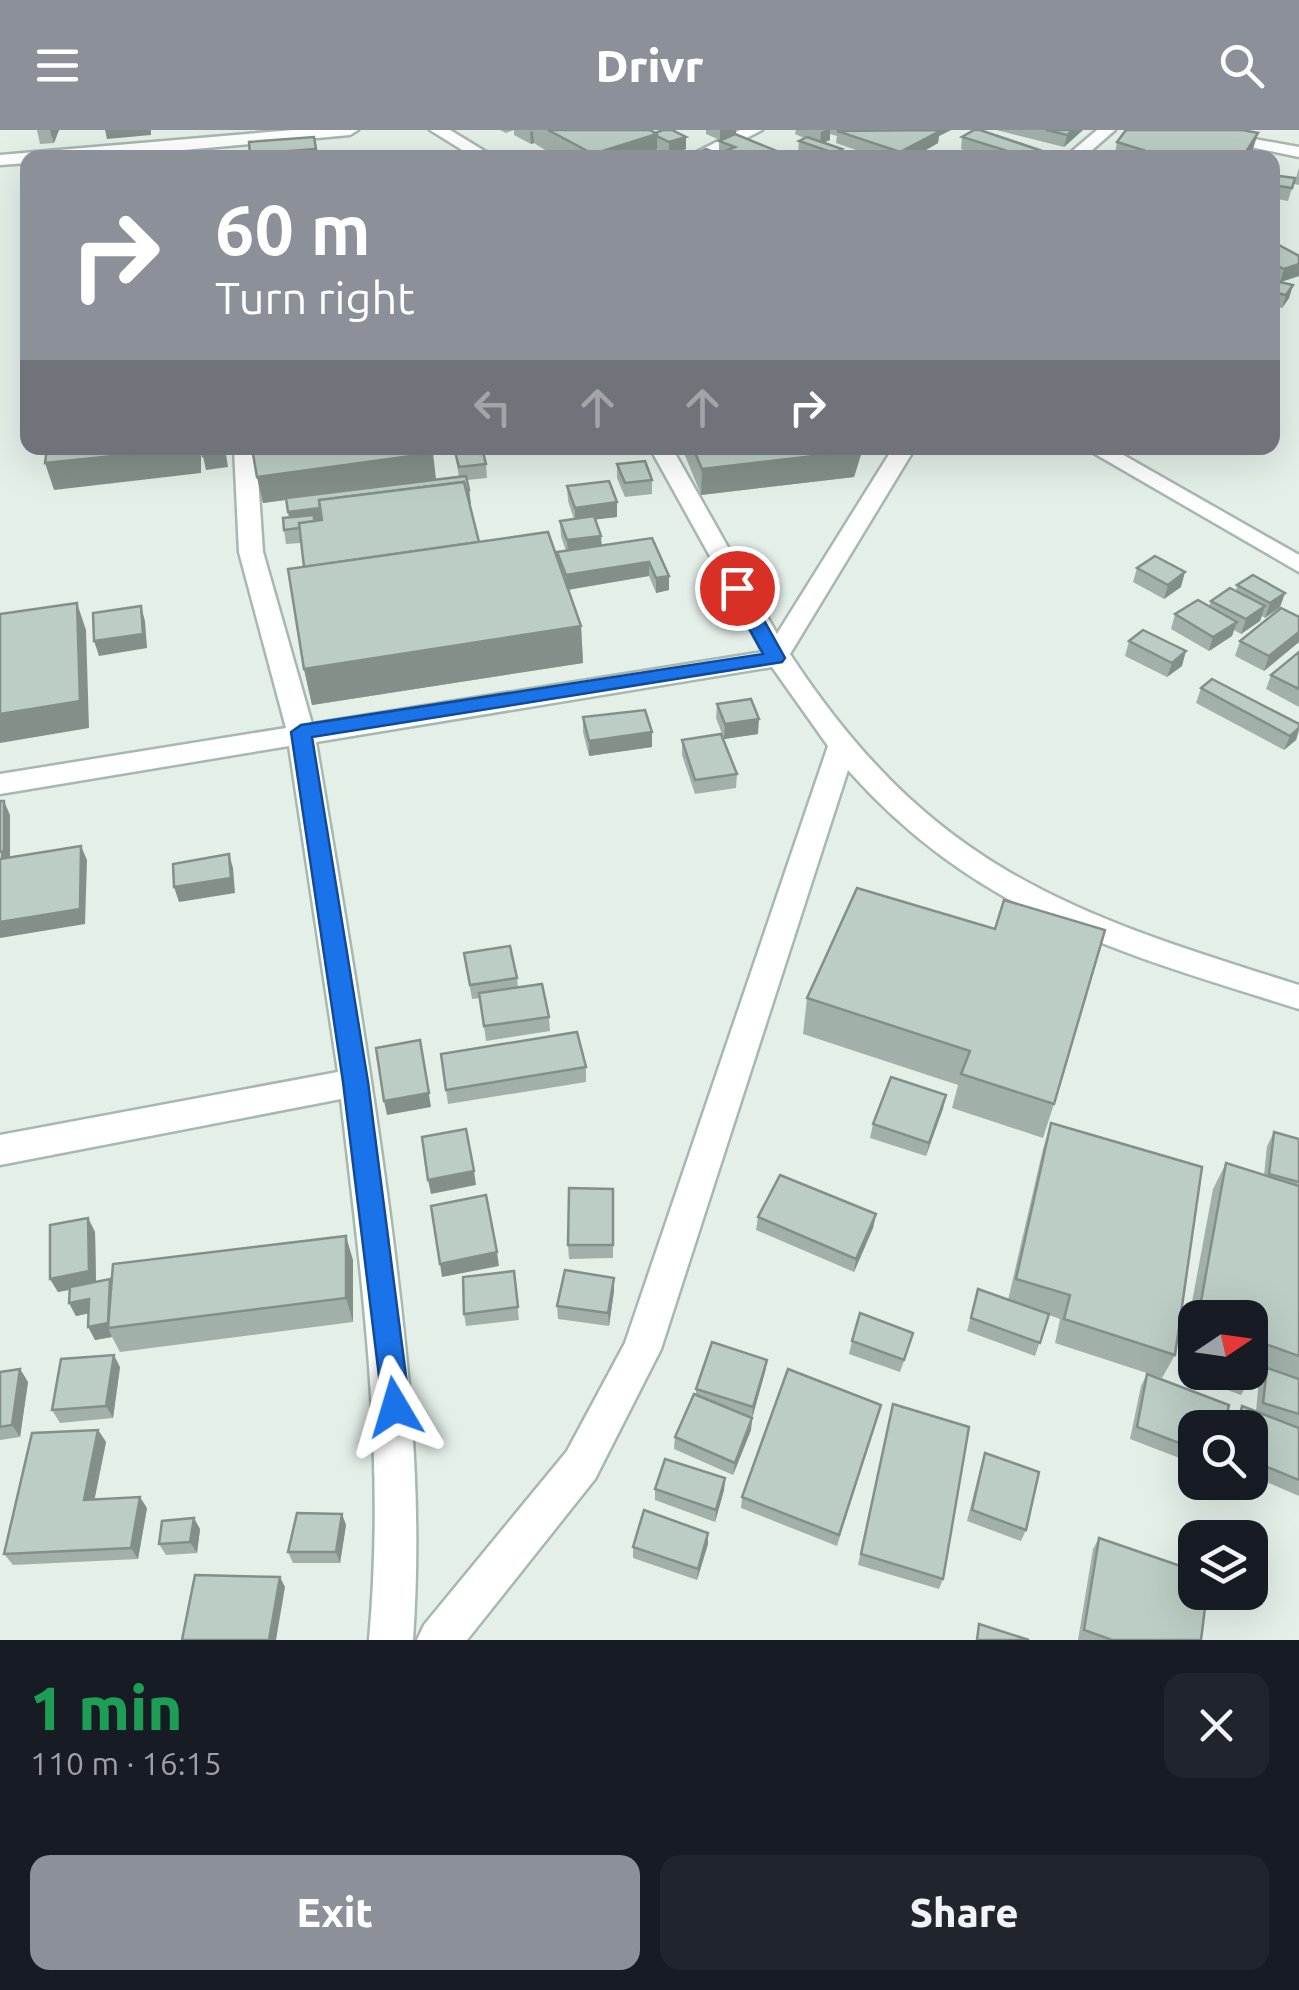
<!DOCTYPE html>
<meta charset="utf-8">
<style>
body{margin:0;font-family:Ubuntu,sans-serif;background:#20242c;color:#f1f3f6;height:100vh;display:flex;flex-direction:column;font-size:38px;white-space:nowrap}
*{box-sizing:border-box;margin:0}
p{font-size:32px;color:#9ea1a6}
.icon{flex:none;width:55px;height:55px;fill:none;stroke:currentColor;stroke-width:2;stroke-linecap:round;stroke-linejoin:round}
.map{position:relative;height:1510px;overflow:hidden}
.drawer{display:flex;flex-direction:column;background:#171b24;flex:1}
.drawer>*{flex:none}
.guide{position:absolute;left:20px;top:20px;width:1260px;height:305px;border-radius:20px;box-shadow:0 10px 40px #0002;background:#8c9099;color:#fff;overflow:hidden}
.needle{width:65px;rotate:77deg}
.buttons{position:absolute;left:1178px;top:1170px;display:grid;gap:20px}
.buttons a{display:grid;place-items:center;width:90px;height:90px;border-radius:20px;background:#171b24;box-shadow:0 10px 40px #0002;font-size:50px}
.pin{position:absolute;display:grid;place-items:center;width:85px;height:85px;color:#fff;margin:-42px;border:5px solid #fff;border-radius:50%;box-shadow:0 2px 10px #0007}
.me{position:absolute;width:110px;margin:-55px;rotate:353deg;stroke-linejoin:round;filter:drop-shadow(0 0 8px #0008)}
.turn{display:flex;align-items:center;gap:35px;height:210px;padding:0 30px;font-size:45px}
.turn .icon{width:130px;height:130px;stroke-width:2.5}
.turn b{display:block;font-size:70px;line-height:85px}
.lanes{display:flex;align-items:center;height:95px;padding:0 30px;background:#0003;justify-content:center;gap:50px;direction:ltr}
.lanes .off{opacity:.35}
.round{display:grid;place-items:center;flex:none;width:105px;height:105px;border-radius:20px;background:#20242c}
.head{display:flex;align-items:center;justify-content:space-between;height:170px;padding:0 30px}
h1{font-size:60px;font-weight:800;line-height:75px;color:#1e9e55}
.action{display:flex;gap:20px;margin-top:auto;padding:20px 30px}
.action a{flex:1;height:115px;border-radius:20px;background:#8c9099;color:#fff;font-size:40px;font-weight:800;line-height:115px;text-align:center}
.action a+a{background:#20242c;color:#f1f3f6}
header{display:flex;justify-content:space-between;align-items:center;height:130px;padding:0 30px;background:#8c9099;color:#fff;font-size:45px;font-weight:800}
.map>svg:first-child{display:block}
</style>
<header><svg class="icon" aria-label="menu" viewBox="0 0 24 24"><path d="M4 6h16M4 12h16M4 18h16"/></svg>Drivr<svg class="icon" aria-label="search" viewBox="0 0 24 24"><circle cx="10" cy="10" r="6"/><path d="M15 15l6 6"/></svg></header>
<div class="map">
<svg width="1299" height="1510" viewBox="0 0 1299 1510">
<rect width="100%" height="100%" fill="#e4efe8"/>
<g fill="none" stroke-linecap="round" stroke-linejoin="round">
<!-- minor casing -->
<g stroke="#a6b8af" stroke-width="5">
<g id="minor">
<path d="M293,0H358L350,5L95,28H28V33L0,35V25Z"/>
<path d="M430,0H450L496,28H475Z"/>
<path d="M740,0H762L708,28H685Z"/>
<path d="M1097,0H1115L1083,28H1064Z"/>
<path d="M1167,0H1203L1299,17V27Z"/>
<path d="M234,318H256L263,422L312,594L763,522L650,318H672L777,504L893,318H915L790,524C930,737 1067,783 1299,855V879C1121,823 977,785 848,640L661,1219L595,1349L467,1510H417L424,1495L567,1321L625,1213L828,616L772,537L316,612C343,772 370,932 391,1093C409,1236 423,1366 413,1510H369C386,1324 362,1153 341,969L0,1035V1005L338,942L289,616L0,664V644L286,598L239,422Z"/>
<path d="M1085,318H1111L1299,425V442Z"/>
</g>
</g>
<!-- minor -->
<use href="#minor" fill="#fff" fill-rule="evenodd"/>
</g>
<!-- wall -->
<g fill="#a1b0a9" fill-rule="evenodd">
<path d="M37,0H59L54,13L40,14Z"/>
<path d="M500,0H650L655,3L686,7V19L669,25L657,19V27L654,28H558L534,13L531,14L514,5V0L506,3Z"/>
<path d="M706,0H736V3L720,10L706,4Z"/>
<path d="M796,0H951L939,6L938,13L912,28H879L836,13L837,6L830,4V10L824,12L842,19L841,28H811L798,23L799,11L804,8L795,4Z"/>
<path d="M996,0H1083L1064,17Z"/>
<path d="M1258,3L1250,28H1114L1117,12Z"/>
<path d="M314,7L317,28H251L249,12Z"/>
<path d="M962,7L1048,28H988L961,19Z"/>
<path d="M719,11L794,28L719,24Z"/>
<path d="M1299,38V55L1294,54Z"/>
<path d="M1272,45L1295,48L1288,71L1272,68Z"/>
<path d="M1272,117L1299,134V146L1281,152L1293,155L1289,168L1282,178L1272,176V154L1278,151L1272,148Z"/>
<path d="M454,318L486,334L487,348L467,350L469,360L471,374H469L479,412L557,428V422L566,421L561,406L560,391L574,389L568,371L567,356L617,372V387L596,389L602,416L652,408L669,460L656,463L649,446L568,460L581,496L583,533L312,575L304,539V437L301,413L286,414L284,400L289,387L286,370L263,373L257,347L436,349L368,358L459,347Z"/>
<path d="M682,318H863L854,347L701,365Z"/>
<path d="M617,334L652,350V364L625,367L617,348Z"/>
<path d="M1137,438L1181,457L1164,469L1133,452Z"/>
<path d="M1237,455L1285,463L1280,477L1265,488L1262,486L1260,491L1241,504L1234,500L1232,506L1209,521L1171,499L1175,484L1209,476L1211,471L1236,461Z"/>
<path d="M1299,487V512L1264,541L1235,526L1240,511Z"/>
<path d="M1129,511L1182,536L1167,547L1125,526Z"/>
<path d="M1299,522V577L1266,559L1271,545Z"/>
<path d="M1201,558L1299,594V601L1296,610L1284,620L1196,573Z"/>
<path d="M717,574L758,604L724,609L716,588Z"/>
<path d="M583,587L652,617L589,626L583,602Z"/>
<path d="M682,610L737,644L736,658L695,664L682,625Z"/>
<path d="M857,758L1054,974L1043,1008L952,978L958,955L803,904L807,868Z"/>
<path d="M464,823L517,848L518,858L549,887L550,901L486,911L480,868L472,869Z"/>
<path d="M441,924L586,937V952L448,974Z"/>
<path d="M946,965L926,1026L870,1008L873,994Z"/>
<path d="M1051,993L1175,1225L1162,1248L1055,1213L1060,1189L1049,1185L1035,1226L967,1201L978,1159L1008,1170L1043,1019Z"/>
<path d="M1274,1002L1299,1009V1366L1250,1345V1298H1233L1235,1288L1242,1276L1256,1281L1259,1250L1264,1242L1256,1239L1241,1265L1179,1242L1213,1059L1226,1033L1264,1045L1267,1016ZM1195,1188H1250V1242H1195Z"/>
<path d="M613,1059V1128L569,1129L568,1115Z"/>
<path d="M876,1084L873,1098L854,1142L756,1100L758,1087Z"/>
<path d="M88,1088L95,1102L96,1151L112,1152L353,1130V1192L120,1222L112,1207L95,1210L89,1183L76,1186L69,1173L70,1160L58,1162L50,1149Z"/>
<path d="M514,1141L519,1190L466,1196L464,1184Z"/>
<path d="M614,1161L609,1196L558,1189L557,1176Z"/>
<path d="M852,1211L910,1215L900,1242L849,1224Z"/>
<path d="M767,1230L765,1242L752,1288L751,1300L733,1345L674,1319L675,1307L696,1265V1259Z"/>
<path d="M120,1237L113,1288L60,1293L52,1280Z"/>
<path d="M20,1239L28,1252L20,1307L0,1310V1242Z"/>
<path d="M1147,1244L1195,1298V1334L1130,1309L1141,1256Z"/>
<path d="M893,1274L943,1449L939,1459L858,1435Z"/>
<path d="M881,1275L837,1416L741,1378L742,1367Z"/>
<path d="M98,1300L106,1312L94,1370L147,1378L138,1429L13,1435L4,1424Z"/>
<path d="M985,1323L1026,1400L1021,1411L967,1391L981,1335Z"/>
<path d="M725,1348L724,1360L715,1392L655,1370V1359Z"/>
<path d="M342,1384L346,1395L340,1433H293L288,1422Z"/>
<path d="M200,1399L197,1423L166,1425L159,1414Z"/>
<path d="M1099,1408L1201,1510H1078L1093,1419Z"/>
<path d="M708,1414L697,1450L633,1428V1417Z"/>
</g>
<!-- shaded-wall -->
<g fill="#839089">
<path d="M51,0H59L54,13L50,1Z"/>
<path d="M105,0H151V5L107,9Z"/>
<path d="M720,0H736V3L720,10Z"/>
<path d="M826,0H830V10L820,14L821,2Z"/>
<path d="M936,0H951L939,6L938,13L912,28H900V22Z"/>
<path d="M1073,0H1083L1064,17L1067,5Z"/>
<path d="M533,1L534,13L531,14L530,2Z"/>
<path d="M1258,3L1250,28H1242Z"/>
<path d="M657,4V27L593,28V24Z"/>
<path d="M686,7V19L669,25V12Z"/>
<path d="M842,19L841,28H834V23Z"/>
<path d="M1299,134V146L1280,152L1284,139Z"/>
<path d="M1293,155L1289,168L1282,178L1286,165Z"/>
<path d="M191,318H201V343L54,360L45,333Z"/>
<path d="M225,318L228,337L206,340L203,326Z"/>
<path d="M858,318H863L854,347L701,365L702,339Z"/>
<path d="M433,323L436,349L263,373L257,347Z"/>
<path d="M469,360L471,374L291,396L288,382Z"/>
<path d="M617,372V387L575,392V378Z"/>
<path d="M601,406L602,420L568,425L567,410Z"/>
<path d="M649,432V446L566,460V445Z"/>
<path d="M1185,442L1181,457L1164,469L1168,455Z"/>
<path d="M669,446V460L656,463V448Z"/>
<path d="M1285,463L1280,477L1265,488L1270,473Z"/>
<path d="M77,473L86,500L89,598L0,613V584Z"/>
<path d="M141,476L145,491L147,518L99,526L94,511Z"/>
<path d="M1265,476L1260,491L1241,504L1246,489Z"/>
<path d="M1237,492L1232,506L1209,521L1213,507Z"/>
<path d="M581,496L583,533L312,575L304,539Z"/>
<path d="M1299,502V512L1264,541L1269,526Z"/>
<path d="M1186,521L1182,536L1167,547L1172,533Z"/>
<path d="M759,589L758,604L724,609L725,594Z"/>
<path d="M1299,598L1296,610L1284,620L1290,606Z"/>
<path d="M652,602V617L589,626V611Z"/>
<path d="M4,671L10,685V736L0,738Z"/>
<path d="M81,716L87,730L85,794L0,808V792Z"/>
<path d="M229,724L233,738L235,763L179,772L174,757Z"/>
<path d="M420,910L431,977L387,985L384,971Z"/>
<path d="M946,965L943,979L926,1026L929,1013Z"/>
<path d="M474,1041L476,1055L431,1064L428,1050Z"/>
<path d="M876,1084L873,1098L854,1142L856,1129Z"/>
<path d="M88,1088L95,1102L96,1154L58,1162L50,1149Z"/>
<path d="M346,1106L353,1130V1192L346,1168Z"/>
<path d="M497,1122L499,1136L442,1147L440,1134Z"/>
<path d="M614,1148V1161L609,1196L608,1183Z"/>
<path d="M110,1149L117,1162L108,1198L112,1207L95,1210L88,1197Z"/>
<path d="M89,1169L96,1182L76,1186L69,1173Z"/>
<path d="M114,1225L120,1237L113,1288L106,1276Z"/>
<path d="M767,1230L765,1242L752,1289L753,1277Z"/>
<path d="M20,1239L28,1252L20,1307L12,1295Z"/>
<path d="M752,1288L751,1300L733,1345L735,1333Z"/>
<path d="M98,1300L106,1312L92,1382L84,1370Z"/>
<path d="M725,1348L724,1360L715,1392L716,1380Z"/>
<path d="M140,1367L147,1378L138,1429L131,1418Z"/>
<path d="M342,1384L346,1395L340,1433L336,1422Z"/>
<path d="M194,1388L200,1399L197,1423L190,1412Z"/>
<path d="M708,1403V1414L697,1450L698,1439Z"/>
<path d="M280,1447L285,1457L276,1510H269Z"/>
</g>
<!-- building -->
<g fill="#bbcdc4" stroke="#839089" stroke-width="2.5">
<path d="M548,0H650L657,4L593,24Z"/>
<path d="M663,0H672L686,7L669,12L657,6V4L655,3Z"/>
<path d="M936,0L940,1L900,22L837,1Z"/>
<path d="M974,0H980L1048,23L1041,28H1030L962,7Z"/>
<path d="M1046,0H1073L1067,5Z"/>
<path d="M1126,0H1242L1258,3L1242,28H1163L1162,26L1117,12Z"/>
<path d="M735,4L794,28H686L706,19L719,24L735,17L719,11Z"/>
<path d="M314,7L316,19L250,24L249,12Z"/>
<path d="M807,7L842,19L834,23L799,11Z"/>
<path d="M1272,45L1295,48L1292,58L1272,55Z"/>
<path d="M1279,115L1299,126V134L1284,139L1272,133V117Z"/>
<path d="M1275,151L1293,155L1286,165L1272,162V154Z"/>
<path d="M47,318H191L45,333Z"/>
<path d="M202,318H224L225,323L203,326Z"/>
<path d="M252,318H432L433,323L257,347Z"/>
<path d="M454,318H482L486,334L459,337Z"/>
<path d="M693,318H858L857,321L702,339Z"/>
<path d="M645,331L652,350L625,353L617,334Z"/>
<path d="M466,346L469,360H466L464,352L319,370L320,378L288,382L286,368Z"/>
<path d="M609,351L617,372L575,378L567,356Z"/>
<path d="M464,352L479,412L304,437L299,393L322,390L319,370Z"/>
<path d="M314,385V391L299,393V398L284,400L283,388Z"/>
<path d="M594,386L601,406L567,410L560,391Z"/>
<path d="M548,402L581,496L304,539L288,439Z"/>
<path d="M652,408L669,446L656,448L649,432L566,445L557,422Z"/>
<path d="M1155,426L1185,442L1168,455L1137,438Z"/>
<path d="M1253,445L1285,463L1270,473L1237,455Z"/>
<path d="M1230,458L1265,476L1246,489L1211,471Z"/>
<path d="M1198,470L1237,492L1213,507L1175,484Z"/>
<path d="M77,473L80,571L0,584V484Z"/>
<path d="M141,476L143,504L94,511L93,483Z"/>
<path d="M1281,478L1299,487V502L1269,526L1240,511Z"/>
<path d="M1143,500L1186,521L1172,533L1129,511Z"/>
<path d="M1299,522V559L1271,545Z"/>
<path d="M1212,549L1299,594V598L1290,606L1201,558Z"/>
<path d="M751,569L759,589L725,594L717,574Z"/>
<path d="M645,580L652,602L589,611L583,587Z"/>
<path d="M721,604L737,644L695,650L682,610Z"/>
<path d="M0,671H4V721L0,722Z"/>
<path d="M81,716L80,779L0,792V729Z"/>
<path d="M229,724L231,748L174,757L173,734Z"/>
<path d="M857,758L995,799L1004,770L1105,800L1054,974L961,944L970,921L807,868Z"/>
<path d="M510,816L517,848L470,855L464,823Z"/>
<path d="M542,854L549,887L484,896L479,863Z"/>
<path d="M577,902L586,937L446,960L441,924Z"/>
<path d="M420,910L429,963L384,971L376,918Z"/>
<path d="M891,947L946,965L929,1013L873,994Z"/>
<path d="M1051,993L1202,1037L1175,1225L1064,1189L1070,1165L1016,1149Z"/>
<path d="M466,999L474,1041L428,1050L422,1007Z"/>
<path d="M1274,1002L1299,1009V1052L1269,1044Z"/>
<path d="M1226,1033L1299,1056V1226L1260,1212L1256,1242L1250,1240V1188H1198Z"/>
<path d="M780,1045L876,1084L856,1129L758,1087Z"/>
<path d="M569,1058L613,1059V1115H568Z"/>
<path d="M486,1065L497,1122L440,1134L431,1076Z"/>
<path d="M88,1088L89,1141L50,1149V1095Z"/>
<path d="M346,1106V1168L108,1198L113,1134Z"/>
<path d="M565,1140L614,1148L608,1183L557,1176Z"/>
<path d="M514,1141L518,1177L464,1184L463,1147Z"/>
<path d="M110,1149L108,1193L88,1197L89,1169L69,1173L70,1157Z"/>
<path d="M978,1159L1049,1184L1040,1213L971,1188Z"/>
<path d="M860,1183L913,1203L904,1230L852,1211Z"/>
<path d="M712,1212L767,1230L753,1277L696,1259Z"/>
<path d="M114,1225L106,1276L52,1280L61,1229Z"/>
<path d="M1267,1238L1299,1249V1284L1263,1273Z"/>
<path d="M20,1239L12,1295L0,1297V1242Z"/>
<path d="M788,1239L881,1275L839,1405L742,1367Z"/>
<path d="M1147,1244L1229,1275L1224,1298H1195V1319L1137,1297Z"/>
<path d="M694,1264L752,1288L735,1333L675,1307Z"/>
<path d="M893,1274L969,1297L943,1449L861,1424Z"/>
<path d="M1242,1276L1299,1298V1350L1250,1330V1298H1238Z"/>
<path d="M98,1300L84,1370L140,1367L131,1418L4,1424L32,1303Z"/>
<path d="M985,1323L1039,1342L1026,1400L972,1380Z"/>
<path d="M665,1329L725,1348L716,1380L655,1359Z"/>
<path d="M644,1380L708,1403L698,1439L633,1417Z"/>
<path d="M297,1383L342,1384L336,1422H288Z"/>
<path d="M194,1388L190,1412L159,1414L162,1391Z"/>
<path d="M1099,1408L1195,1441V1462H1207L1201,1510H1112L1084,1500Z"/>
<path d="M195,1445L280,1447L269,1510H182Z"/>
<path d="M979,1494L1029,1510H977Z"/>
</g>
<!-- route -->
<path fill="#1a73e8" stroke="#114b97" stroke-width="2.5" d="M730,454L746,458L785,528L782,532L312,607L368,952L410,1277L405,1287L395,1291L384,1287L343,952L291,602L301,595L763,524L727,458Z"/>
</svg>
<div class="buttons">
<a><svg class="needle" viewBox="-14 -14 28 28"><path d="M0-13l5 13h-10z" fill="#e53935"/><path d="M0 13l5-13h-10z" fill="#9ea1a6"/></svg></a>
<a><svg class="icon" aria-label="search" viewBox="0 0 24 24"><circle cx="10" cy="10" r="6"/><path d="M15 15l6 6"/></svg></a>
<a><svg class="icon" aria-label="layers" viewBox="0 0 24 24"><path d="M12 4l9 5-9 5-9-5zM3 14l9 5 9-5"/></svg></a>
</div>
<div class="pin" style="left:737px;top:458px;background:#d93025"><svg class="icon" aria-label="arrive" viewBox="0 0 24 24"><path d="M6 21V4h12l-3 4 3 4H6"/></svg></div>
<svg class="me" style="left:395px;top:1277px" viewBox="-20 -20 40 40"><path d="M0-17L14 15 0 8-14 15z" fill="#1a73e8" stroke="#fff" stroke-width="4"/></svg>
<div class="guide">
<div class="turn"><svg class="icon" aria-label="right" viewBox="0 0 24 24"><path d="M7 20v-9h11M14 6l5 5-5 5"/></svg><div><b>60 m</b>Turn right</div></div>
<div class="lanes"><svg class="icon off" aria-label="left" viewBox="0 0 24 24"><path d="M17 20v-9H6M10 6l-5 5 5 5"/></svg><svg class="icon off" aria-label="ahead" viewBox="0 0 24 24"><path d="M12 20V5M6 11l6-6 6 6"/></svg><svg class="icon off" aria-label="ahead" viewBox="0 0 24 24"><path d="M12 20V5M6 11l6-6 6 6"/></svg><svg class="icon" aria-label="right" viewBox="0 0 24 24"><path d="M7 20v-9h11M14 6l5 5-5 5"/></svg></div>
</div>
</div>
<section class="drawer">
<div class="head"><div><h1>1 min</h1><p>110 m · 16:15</p></div><a class="round"><svg class="icon" aria-label="close" viewBox="0 0 24 24"><path d="M6 6l12 12M18 6L6 18"/></svg></a></div>
<div class="action"><a>Exit</a><a>Share</a></div>
</section>
